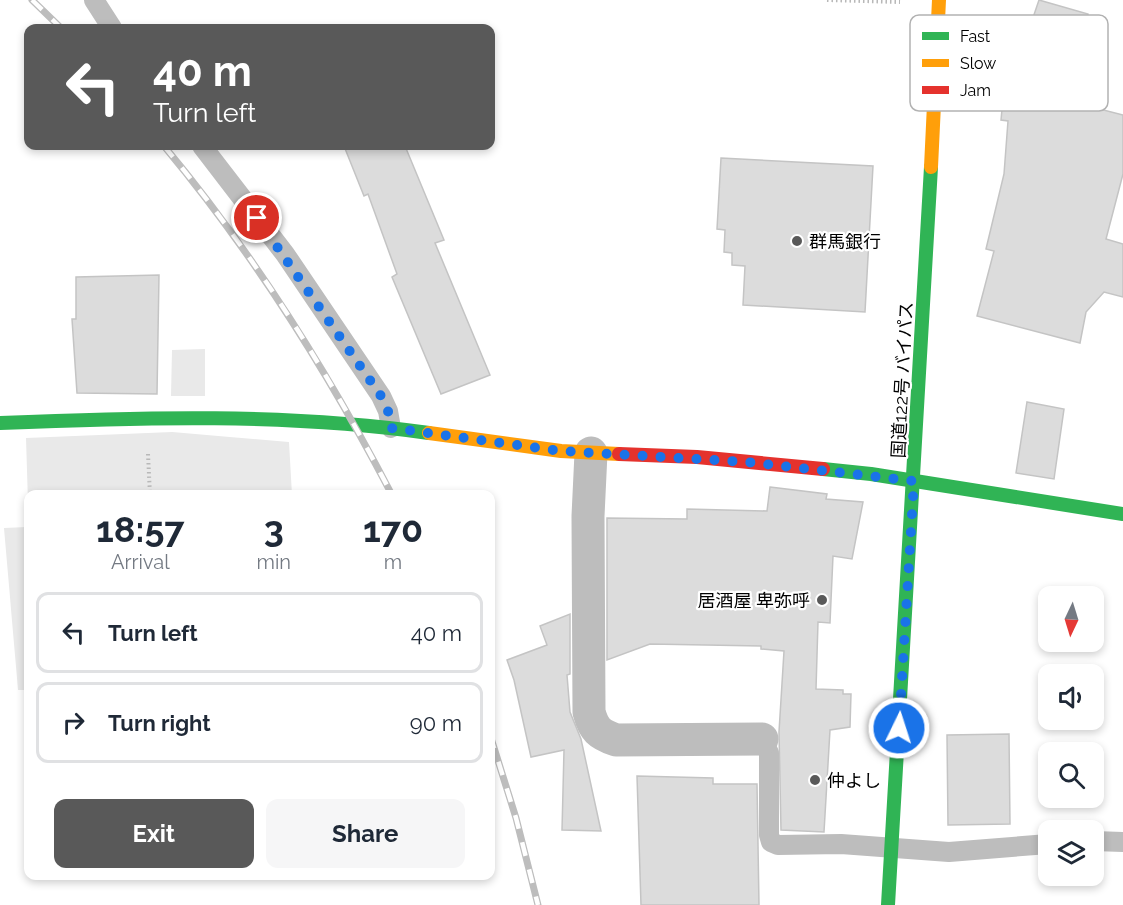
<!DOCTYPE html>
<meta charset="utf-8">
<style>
body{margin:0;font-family:Raleway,"Noto Sans JP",sans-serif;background:#f6f6f7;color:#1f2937;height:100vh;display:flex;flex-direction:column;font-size:22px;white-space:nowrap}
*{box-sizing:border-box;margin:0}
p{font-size:20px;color:#747a83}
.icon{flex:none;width:33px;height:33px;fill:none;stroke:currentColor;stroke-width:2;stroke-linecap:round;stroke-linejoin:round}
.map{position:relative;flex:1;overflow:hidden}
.details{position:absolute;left:24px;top:490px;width:471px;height:390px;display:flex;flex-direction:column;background:#fff;border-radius:12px;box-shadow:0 3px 9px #0003}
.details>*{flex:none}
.banner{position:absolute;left:24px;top:24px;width:471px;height:126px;border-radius:12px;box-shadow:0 3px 9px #0003;background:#595959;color:#fff;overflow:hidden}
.needle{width:39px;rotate:184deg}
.buttons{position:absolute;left:1038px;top:586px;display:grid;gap:12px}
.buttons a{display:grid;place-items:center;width:66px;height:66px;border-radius:12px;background:#fff;box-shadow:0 3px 9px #0003;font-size:30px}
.pin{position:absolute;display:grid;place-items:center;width:51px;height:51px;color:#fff;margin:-26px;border:3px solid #fff;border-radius:50%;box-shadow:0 2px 6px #0007}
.me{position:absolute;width:66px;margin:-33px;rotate:4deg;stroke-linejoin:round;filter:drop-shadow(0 0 4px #0008)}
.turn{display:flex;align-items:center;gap:21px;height:126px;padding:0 30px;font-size:27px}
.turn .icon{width:78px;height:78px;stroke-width:2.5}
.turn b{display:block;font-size:42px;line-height:51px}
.eta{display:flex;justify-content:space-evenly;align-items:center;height:102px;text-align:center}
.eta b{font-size:36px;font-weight:700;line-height:42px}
.primary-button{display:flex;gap:12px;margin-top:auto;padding:12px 30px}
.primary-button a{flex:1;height:69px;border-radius:12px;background:#595959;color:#fff;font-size:24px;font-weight:700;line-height:69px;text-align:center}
.primary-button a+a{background:#f6f6f7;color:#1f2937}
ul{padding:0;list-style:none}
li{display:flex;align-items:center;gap:18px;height:81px;margin:0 12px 9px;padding:0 18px;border:3px solid #e0e1e3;border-radius:12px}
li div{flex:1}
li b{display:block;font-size:22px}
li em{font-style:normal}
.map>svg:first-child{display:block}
</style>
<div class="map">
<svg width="1123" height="905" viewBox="0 0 1123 905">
<rect width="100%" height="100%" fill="#fff"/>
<!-- green -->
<g fill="#e9e9e9">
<path d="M205,349V396H171L172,350Z"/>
<path d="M172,432L289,442L292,495H28V503L26,438Z"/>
<path d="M28,524V690H18L4,528L27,527Z"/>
</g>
<!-- building -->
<g fill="#dcdcdc" stroke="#c4c4c4" stroke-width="1.5">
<path d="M1039,0L1088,14L1080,104L1123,115V174L1106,239L1123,244V297L1104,292L1086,312L1080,343L977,316L994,251L986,249L1004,174L1008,121L1001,120L1008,45L1023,47Z"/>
<path d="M344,146H405L444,240L435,243L490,375L441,394L392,277L397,274L368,194L364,196Z"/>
<path d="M721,158L873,166L865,312L743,305L745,266L732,265V253L724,252L725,230L717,229Z"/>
<path d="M159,275L157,394L77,393L72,319H76V277Z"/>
<path d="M1027,402L1064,409L1054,479L1016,473Z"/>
<path d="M770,487L827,494L826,499L863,502L852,559L833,556L830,623L818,622L816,689L843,690V694H851L850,727L830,730L824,832L781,830L779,732L784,651L761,649V646L650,644L607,660V518L687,519V509L767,511Z"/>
<path d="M570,614V674L567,675L570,712L581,739L601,831L562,830L564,750L531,757L514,680L507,660L547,645L540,626Z"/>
<path d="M1009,734L1010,824L948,825L947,735Z"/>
<path d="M637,776L713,778V784H757L759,905H641Z"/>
</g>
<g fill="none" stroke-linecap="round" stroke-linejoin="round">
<!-- path -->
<g stroke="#b8b8b8" stroke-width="4" stroke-dasharray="1.5 3" stroke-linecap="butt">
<path d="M827,0L900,2"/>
<path d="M148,454L150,495"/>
</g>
<!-- lane -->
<g stroke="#bdbdbd" stroke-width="20">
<path d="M94,0L112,28"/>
<path d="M202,146L285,254L381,396L388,411L391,428"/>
<path d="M762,739L769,753V835L771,842L778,845L841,844L949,852L1048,844"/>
<path d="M1094,841L1123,842"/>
</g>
<!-- street -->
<path stroke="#bdbdbd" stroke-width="33" d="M591,453L588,516L589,712C594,730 599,734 616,740L762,739"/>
<!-- fast -->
<g stroke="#30b455" stroke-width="14">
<path d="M0,423C143,417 287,413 429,433"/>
<path d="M823,469L871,474L1123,514"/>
<path d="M888,905L931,167"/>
</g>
<!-- slow -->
<g stroke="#ff9f0a" stroke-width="14">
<path d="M931,167L939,0"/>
<path d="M429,433L561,451L619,454"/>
</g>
<!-- jam -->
<path stroke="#e5322d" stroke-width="14" d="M619,454L697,457L823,469"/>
<!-- rail casing -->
<g stroke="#bdbdbd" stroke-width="7">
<g id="rail">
<path d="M32,0L61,28"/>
<path d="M164,146C254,254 327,370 392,495"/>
<path d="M490,735L516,818L538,905"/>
</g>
</g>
<!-- rail -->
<use href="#rail" stroke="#fff" stroke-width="4.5" stroke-dasharray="14" stroke-linecap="butt"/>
</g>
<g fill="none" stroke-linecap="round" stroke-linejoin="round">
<!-- route -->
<path stroke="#1a73e8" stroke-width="10" stroke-dasharray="0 18" d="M257,218L381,396L388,411L391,428L561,451L747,462L914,481L899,728"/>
</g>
<!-- markers -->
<g fill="#595959" stroke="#fff" stroke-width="2">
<circle cx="797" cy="241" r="6"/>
<circle cx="822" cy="600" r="6"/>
<circle cx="815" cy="780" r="6"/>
</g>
<g text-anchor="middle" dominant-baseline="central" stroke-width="4.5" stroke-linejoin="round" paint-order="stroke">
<!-- poi labels -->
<g font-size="18" fill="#000" stroke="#fff" text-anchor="start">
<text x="809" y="241">群馬銀行</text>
<text x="810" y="600" text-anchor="end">居酒屋 卑弥呼</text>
<text x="827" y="780">仲よし</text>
</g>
<!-- street labels -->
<g font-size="18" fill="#000" stroke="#fff">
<text transform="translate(902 380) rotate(-87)">国道122号 バイパス</text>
</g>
</g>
<!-- legend -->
<rect x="910" y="15" width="198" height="96" rx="9" fill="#fff" stroke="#b2b2b2" stroke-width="1.5"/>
<rect x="922" y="32" width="27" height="8" fill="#30b455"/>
<rect x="922" y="59" width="27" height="8" fill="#ff9f0a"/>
<rect x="922" y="86" width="27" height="8" fill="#e5322d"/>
<g font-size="16" fill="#000">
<text x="960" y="42">Fast</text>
<text x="960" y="69">Slow</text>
<text x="960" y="96">Jam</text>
</g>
</svg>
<div class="buttons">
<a><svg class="needle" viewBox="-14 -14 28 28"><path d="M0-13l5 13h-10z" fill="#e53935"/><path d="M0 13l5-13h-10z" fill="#747a83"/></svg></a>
<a><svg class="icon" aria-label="sound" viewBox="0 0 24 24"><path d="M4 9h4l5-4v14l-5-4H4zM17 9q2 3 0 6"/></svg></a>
<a><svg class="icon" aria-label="search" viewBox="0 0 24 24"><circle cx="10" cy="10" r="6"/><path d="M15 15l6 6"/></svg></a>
<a><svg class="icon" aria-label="layers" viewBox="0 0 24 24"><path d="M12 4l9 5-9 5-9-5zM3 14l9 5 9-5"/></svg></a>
</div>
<div class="pin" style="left:257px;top:218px;background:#d93025"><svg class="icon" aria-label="arrive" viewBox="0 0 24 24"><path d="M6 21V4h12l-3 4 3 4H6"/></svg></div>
<svg class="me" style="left:899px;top:728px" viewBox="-20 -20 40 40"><circle r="17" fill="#1a73e8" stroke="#fff" stroke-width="3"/><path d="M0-11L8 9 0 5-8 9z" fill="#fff"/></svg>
<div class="banner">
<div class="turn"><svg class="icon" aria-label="left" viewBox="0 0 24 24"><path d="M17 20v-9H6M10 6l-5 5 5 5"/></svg><div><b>40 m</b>Turn left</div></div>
</div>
<section class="details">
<div class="eta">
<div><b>18:57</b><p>Arrival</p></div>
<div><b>3</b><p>min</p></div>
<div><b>170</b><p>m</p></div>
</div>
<ul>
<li><svg class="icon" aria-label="left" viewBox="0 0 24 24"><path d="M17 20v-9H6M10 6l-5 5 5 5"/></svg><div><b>Turn left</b></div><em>40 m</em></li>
<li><svg class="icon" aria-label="right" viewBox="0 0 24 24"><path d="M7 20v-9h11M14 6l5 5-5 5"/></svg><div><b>Turn right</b></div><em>90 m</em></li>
</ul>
<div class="primary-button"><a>Exit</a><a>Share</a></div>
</section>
</div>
